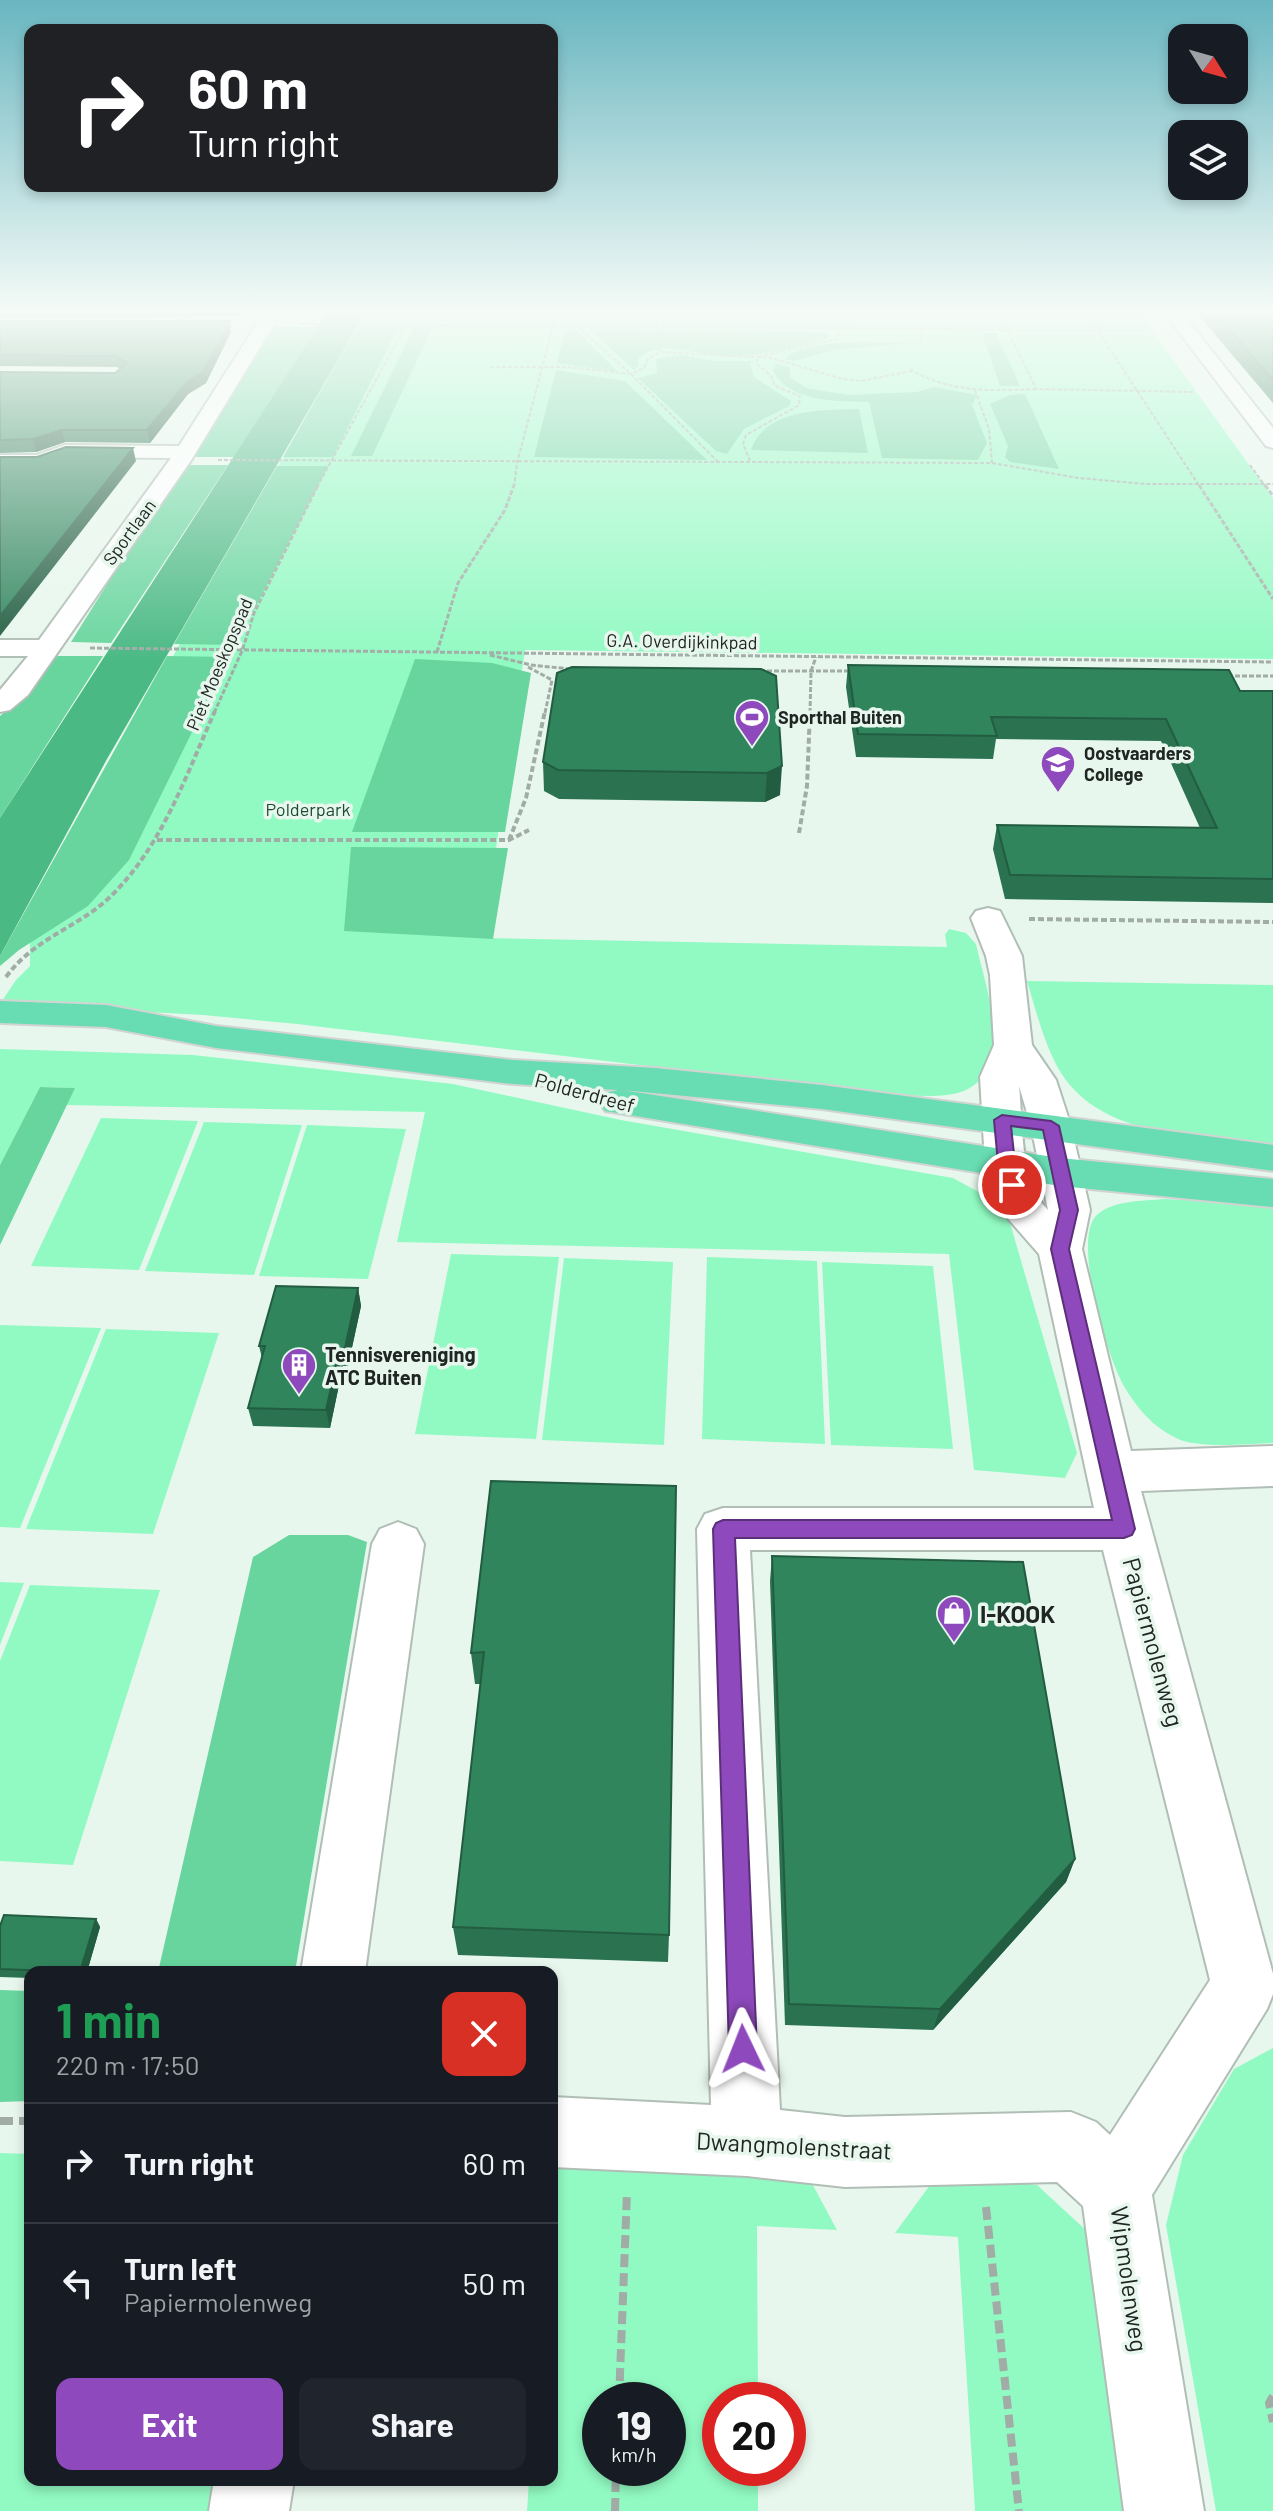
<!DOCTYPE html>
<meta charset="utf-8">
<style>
body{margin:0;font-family:Barlow,sans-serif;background:#20242c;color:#f1f3f6;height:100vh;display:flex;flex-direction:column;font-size:30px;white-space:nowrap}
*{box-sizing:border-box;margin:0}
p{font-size:26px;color:#9ea1a6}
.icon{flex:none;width:44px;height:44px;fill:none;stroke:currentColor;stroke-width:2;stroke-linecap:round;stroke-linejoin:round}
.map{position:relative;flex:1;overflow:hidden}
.sheet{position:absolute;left:24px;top:1966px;width:534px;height:520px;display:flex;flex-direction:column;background:#171b24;border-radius:16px;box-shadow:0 4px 12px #0003}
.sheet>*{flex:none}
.hud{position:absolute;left:24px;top:24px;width:534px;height:168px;border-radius:16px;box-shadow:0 4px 12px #0003;background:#202124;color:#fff;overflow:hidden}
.needle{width:52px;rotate:127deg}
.tools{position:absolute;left:1168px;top:24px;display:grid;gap:16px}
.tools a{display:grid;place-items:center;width:80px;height:80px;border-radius:16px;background:#171b24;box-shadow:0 4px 12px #0003;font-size:40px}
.speed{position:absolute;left:582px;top:2382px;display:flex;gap:16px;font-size:40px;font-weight:700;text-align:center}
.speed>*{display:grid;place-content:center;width:104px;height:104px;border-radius:50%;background:#171b24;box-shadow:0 4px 12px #0003;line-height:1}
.speed small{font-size:20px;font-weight:400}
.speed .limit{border:12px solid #d22;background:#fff;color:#111}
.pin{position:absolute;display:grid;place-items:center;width:68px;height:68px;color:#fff;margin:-34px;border:4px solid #fff;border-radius:50%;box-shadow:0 2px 8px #0007}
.me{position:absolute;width:88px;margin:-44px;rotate:358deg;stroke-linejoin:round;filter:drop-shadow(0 0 6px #0008)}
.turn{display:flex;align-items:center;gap:28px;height:168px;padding:0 32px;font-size:36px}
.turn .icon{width:104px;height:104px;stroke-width:2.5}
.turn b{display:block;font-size:56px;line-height:68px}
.round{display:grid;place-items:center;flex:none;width:84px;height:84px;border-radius:16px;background:#20242c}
.summary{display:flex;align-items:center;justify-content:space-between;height:136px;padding:0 32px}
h1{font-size:48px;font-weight:700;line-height:60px;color:#1e9e55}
.primary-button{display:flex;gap:16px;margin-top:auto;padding:16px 32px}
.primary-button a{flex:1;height:92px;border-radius:16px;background:#8e49bc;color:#fff;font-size:32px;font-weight:700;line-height:92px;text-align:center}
.primary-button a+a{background:#20242c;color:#f1f3f6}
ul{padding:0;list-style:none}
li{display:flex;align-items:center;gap:24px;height:120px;padding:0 32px;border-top:2px solid #363941}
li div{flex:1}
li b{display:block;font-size:30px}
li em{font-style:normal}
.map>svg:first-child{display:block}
</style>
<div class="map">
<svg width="1273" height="2511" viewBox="0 0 1273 2511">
<rect width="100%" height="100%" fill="#e8f7ee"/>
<!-- green -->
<g fill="#91fac2" fill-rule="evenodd">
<path d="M364,311H1138L1273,498V659L525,650L483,938L947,947L945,935L949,929L966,933L976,944C985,986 1017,1068 964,1091C943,1099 912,1095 890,1095L297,1024L203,1015L0,1004L16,980L30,966V915Z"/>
<path d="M1027,981L1273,985V1145C1202,1136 1104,1140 1061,1073C1045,1047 1036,1011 1027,981Z"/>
<path d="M0,1049L193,1055L453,1084L621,1120L953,1178L988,1197L1008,1216L1077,1453L1065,1478L974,1470L949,1254L397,1242L425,1112L66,1105L74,1088L40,1087L0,1165Z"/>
<path d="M101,1118L198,1121L139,1270L31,1266Z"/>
<path d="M204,1122L302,1125L254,1275L145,1271Z"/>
<path d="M307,1125L406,1129L368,1279L259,1276Z"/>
<path d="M1164,1199L1273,1204V1443C1248,1444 1198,1449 1176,1438C1153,1427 1138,1409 1125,1388C1108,1360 1073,1244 1095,1217C1110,1200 1143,1201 1164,1199Z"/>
<path d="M451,1254L559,1257L536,1439L415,1434Z"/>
<path d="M707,1257L817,1261L825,1444L702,1439Z"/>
<path d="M564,1258L673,1262L664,1445L542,1440Z"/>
<path d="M822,1262L933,1266L953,1449L831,1445Z"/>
<path d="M0,1325L101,1328L20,1528L0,1527Z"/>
<path d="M106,1329L219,1333L153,1534L26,1529Z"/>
<path d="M0,1582L24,1583L0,1645Z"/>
<path d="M30,1585L160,1590L73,1865L0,1861V1661Z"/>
<path d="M1273,2048V2511H1216L1166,2225L1183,2155L1234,2069Z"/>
<path d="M0,2153L30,2154V2480H231L226,2511H0Z"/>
<path d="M552,2165L807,2174L837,2230L757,2226L758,2400H720V2468H758V2511H527L529,2480H552ZM600,2400H668V2468H600Z"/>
<path d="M938,2174L1037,2185L1088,2232L1124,2511H975L958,2237L895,2233Z"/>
</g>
<!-- forest -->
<g fill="#68d59e">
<path d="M266,326L318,327L234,457H196L195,451Z"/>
<path d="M357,328H398L333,457H283Z"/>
<path d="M414,328H432L372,456H351Z"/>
<path d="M565,329H575L618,372L557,363Z"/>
<path d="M589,329L829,332L827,339C794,349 744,360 710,355C688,351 656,340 638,359L639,365L634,370Z"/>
<path d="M982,333H996L1020,386H1000Z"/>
<path d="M857,342L909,343L834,350L794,361L785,359C799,344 836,343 857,342Z"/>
<path d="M681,355L714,361H754L750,364L754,377L791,401L789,406L744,429L727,454L716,451L638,378L657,373L656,359Z"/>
<path d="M776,364L790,367V377L806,388L848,395L917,392L934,387L977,395L972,405L987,443L978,460L882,458L869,402C838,401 790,403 773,371Z"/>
<path d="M556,370L625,381L707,460L534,457Z"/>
<path d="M1025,394L1059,469L1010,462L1005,457L1008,446L990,404L1010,395Z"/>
<path d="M859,409L868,453L751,450C766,408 822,410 859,409Z"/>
<path d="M190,465H228L111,643L71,642L121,562Z"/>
<path d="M277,466H328L236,645L174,644Z"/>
<path d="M57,656H103L0,818V716L19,700Z"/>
<path d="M167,656L229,657L129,860L88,906L19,950L0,966V956Z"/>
<path d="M415,659L492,663L531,673L505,832H352Z"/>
<path d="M351,847L508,848L493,939L344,931Z"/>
<path d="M40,1087L75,1088L0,1245V1165Z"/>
<path d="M289,1535H348L367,1542L295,1972H158L253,1557Z"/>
<path d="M0,1990L30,1991V2101L0,2102Z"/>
</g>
<!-- water -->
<path fill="#4ab984" d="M328,311H366L107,759L0,956V818Z"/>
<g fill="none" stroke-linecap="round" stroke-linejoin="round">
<!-- minor casing -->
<g stroke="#b0beb6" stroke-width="4">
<g id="minor">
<path d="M265,311H282L192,459L28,695L10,710L0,712V690L28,656H0V640H39L171,458L68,457L40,467H0V455H37L65,445L179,446Z"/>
<path d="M1163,311H1180L1273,428V448L1266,446Z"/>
<path d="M988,908L1000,911L1022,956L1032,1045L1056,1080L1071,1126L1090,1210L1082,1249L1131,1451L1273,1446V1486L1141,1491L1273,1974V1994L1267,2009L1152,2195L1204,2511H1124L1083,2206L1057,2182L845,2187L747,2176L552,2167V2097L711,2105L697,1529L705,1514L723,1508H1094L1039,1254L997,1206L985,1163L980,1077L994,1045L990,975L986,956L971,918L976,911ZM1019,1086L1031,1126L1048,1210C1019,1182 1023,1124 1019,1086ZM750,1550H1103L1210,1980L1110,2135L1096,2122L1071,2112L845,2117L780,2110Z"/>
<path d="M398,1522L416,1529L424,1544L365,1972H301L372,1544L380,1529Z"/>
<path d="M214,2480H294L289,2511H209Z"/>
</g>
</g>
<!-- major casing -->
<g stroke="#d2d4d3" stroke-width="4">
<path id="major" d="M0,1001L106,1005L216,1026L513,1060L655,1068L822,1085L1273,1145V1171L822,1109L622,1090L1060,1158L1273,1179V1207L1060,1186L605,1111L599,1102L605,1093L618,1090L513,1084L216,1048L106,1027L0,1023Z"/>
</g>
<!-- path-far3 -->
<g stroke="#a0aca5" stroke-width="2" stroke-dasharray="4 2" stroke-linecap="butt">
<path d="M656,311L660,352L771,358L843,379L861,381L912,371"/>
<path d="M784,311L786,328"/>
<path d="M999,311L1036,389L1193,392"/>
<path d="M1085,311L1200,487"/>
<path d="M181,323L191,311"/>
<path d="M301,324L1147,331"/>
<path d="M577,326L631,374L719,463"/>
<path d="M920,343L923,330"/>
<path d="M490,367H567L631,374L644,368L648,359L660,352"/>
<path d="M910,369C949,393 991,391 1036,389"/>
<path d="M975,390L989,429L992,463"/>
<path d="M218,460L992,463L1079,478L1145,484H1273"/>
<path d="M750,461L743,444L746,435L799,405L800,396L775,386L771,376L756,363L758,357L837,339L841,329"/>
<path d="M1250,465L1266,487"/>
<path d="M317,487L414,311"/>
<path d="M514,487L517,463L557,311"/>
</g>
<!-- path-far2 -->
<g stroke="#a0aca5" stroke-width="3" stroke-dasharray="5 2" stroke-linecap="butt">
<path d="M1199,485L1273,599"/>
<path d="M1265,485L1273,496"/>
<path d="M90,648L1273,662"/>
<path d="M437,652L458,583L505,510L514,485"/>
<path d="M490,655L531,665L570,669"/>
<path d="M528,667L552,680L545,713"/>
<path d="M760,671H854"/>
<path d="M1228,676H1273"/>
<path d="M214,713L242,651L254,613L318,485"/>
<path d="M810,713L811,671L816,657"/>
</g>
<!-- path-far1 -->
<g stroke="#a0aca5" stroke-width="4" stroke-dasharray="6 3" stroke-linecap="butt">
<path d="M799,833L807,786L810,711"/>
<path d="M157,840H509L529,830"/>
<path d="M509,840L526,798L545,711"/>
<path d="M1029,919L1273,922"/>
<path d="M6,977C36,936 81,927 113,894C163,844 186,775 215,711"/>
</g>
<!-- path -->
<g stroke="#a0aca5" stroke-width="8" stroke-dasharray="13 6" stroke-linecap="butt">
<path d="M0,2121H30"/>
<path d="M986,2207L1019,2511"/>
<path d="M1273,2396L1269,2403L1273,2422"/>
<path d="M619,2400L627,2193"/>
<path d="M615,2511L616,2468"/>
</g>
<!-- minor -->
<use href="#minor" fill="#fff" fill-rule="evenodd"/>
<!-- major -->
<use href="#major" fill="#68dcb2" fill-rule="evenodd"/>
</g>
<!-- wall -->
<g fill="#2a7250">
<path d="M0,311H243L240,316L0,317Z"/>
<path d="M1195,311H1273V403Z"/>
<path d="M0,321L231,332L206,383L188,394L150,443L65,442L36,452L0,453V372L115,373L120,369L117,367L0,366Z"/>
<path d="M848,665L1240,691H1273V903L1005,899L993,849L997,825L1200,828L1161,741L996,739L993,759L856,757L846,687Z"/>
<path d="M761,669L780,795L765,802L559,799L544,791L543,762Z"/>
<path d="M358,1288L361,1306L348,1366H343L330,1428L253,1426L248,1408L262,1358L259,1346Z"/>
<path d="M491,1481L669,1935L668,1962L458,1955L453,1927L481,1684H475L471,1653Z"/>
<path d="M772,1556L1075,1859L1066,1882L933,2030L785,2025L770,1581Z"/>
<path d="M96,1919L100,1927L87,1972H30V1978L0,1977V1926Z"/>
</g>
<!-- shaded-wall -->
<g fill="#225d41">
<path d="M230,321L231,332L206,383L188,394L150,443L147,430Z"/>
<path d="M62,430L65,442L36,452L33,439Z"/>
<path d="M133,448L136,461L0,636V616Z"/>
<path d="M782,766L780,795L765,802L767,773Z"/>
<path d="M358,1288L361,1306L348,1366L345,1348Z"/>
<path d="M340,1348L343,1366L330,1428L326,1410Z"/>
<path d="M1075,1859L1066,1882L933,2030L940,2009Z"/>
<path d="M96,1919L100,1927L87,1972H80Z"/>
</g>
<!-- building -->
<g fill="#31855d" stroke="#225d41" stroke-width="2">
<path d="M1213,311H1273V380Z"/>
<path d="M0,321H230L204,371L186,383L147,430H62L33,439L0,440V372L115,373L127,363L115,356L0,355Z"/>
<path d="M66,447L133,448L0,616V457H37Z"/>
<path d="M848,665L1229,670L1240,691H1273V879L1010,875L997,825L1217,828L1166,719L991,717L997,736L858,734Z"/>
<path d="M572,667L761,669L776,676L782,766L767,773L558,770L543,762L557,673Z"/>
<path d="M276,1286L358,1288L345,1348H340L326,1410L248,1408L265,1346H259Z"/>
<path d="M491,1481L676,1486L669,1935L453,1927L484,1652L471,1653Z"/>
<path d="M772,1556L1023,1562L1075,1859L940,2009L789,2004Z"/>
<path d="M4,1915L96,1919L80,1972L0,1969V1926Z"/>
</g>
<!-- sky -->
<linearGradient id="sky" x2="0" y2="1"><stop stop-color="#69b6c0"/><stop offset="0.47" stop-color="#f5fbf7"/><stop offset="1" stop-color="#f5fbf7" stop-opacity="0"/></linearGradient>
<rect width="1273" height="663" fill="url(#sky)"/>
<!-- route -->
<path fill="#8e49bc" stroke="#5c2f7a" stroke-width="2" d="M1002,1115L1051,1121L1059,1126L1078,1210L1069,1249L1135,1529L1132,1535L1124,1538H735L757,2049L753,2059L743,2063L733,2059L729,2049L713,1529L716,1523L723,1520H1112L1051,1249L1060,1210L1043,1130L1011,1126L1015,1163L1021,1185L1019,1189H1006L998,1163L994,1120Z"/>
<!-- icons -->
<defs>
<g id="stadium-pin" transform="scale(1.8)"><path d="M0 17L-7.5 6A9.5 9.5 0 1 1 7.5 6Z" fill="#8e49bc" stroke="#e8f7ee"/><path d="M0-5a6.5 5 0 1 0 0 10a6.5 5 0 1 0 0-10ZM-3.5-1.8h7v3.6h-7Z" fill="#fff"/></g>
<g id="school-pin" transform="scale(1.8)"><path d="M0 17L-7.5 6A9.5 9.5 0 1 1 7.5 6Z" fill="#8e49bc" stroke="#e8f7ee"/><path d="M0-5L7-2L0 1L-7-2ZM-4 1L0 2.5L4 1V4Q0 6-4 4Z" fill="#fff"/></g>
<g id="building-pin" transform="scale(1.8)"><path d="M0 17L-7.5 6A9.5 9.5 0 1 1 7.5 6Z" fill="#8e49bc" stroke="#e8f7ee"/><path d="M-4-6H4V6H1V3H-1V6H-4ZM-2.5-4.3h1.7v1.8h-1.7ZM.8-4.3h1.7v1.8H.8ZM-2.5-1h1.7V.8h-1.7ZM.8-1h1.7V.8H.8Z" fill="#fff"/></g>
<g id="shop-pin" transform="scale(1.8)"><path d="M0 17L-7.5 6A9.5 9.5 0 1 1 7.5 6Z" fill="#8e49bc" stroke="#e8f7ee"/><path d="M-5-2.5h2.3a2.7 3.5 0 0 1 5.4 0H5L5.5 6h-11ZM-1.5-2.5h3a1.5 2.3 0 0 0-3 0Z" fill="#fff"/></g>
</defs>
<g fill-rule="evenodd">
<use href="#stadium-pin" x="752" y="717"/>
<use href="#school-pin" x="1058" y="763"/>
<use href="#building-pin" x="299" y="1365"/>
<use href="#shop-pin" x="954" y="1613"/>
</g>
<g text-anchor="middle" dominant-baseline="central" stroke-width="7" stroke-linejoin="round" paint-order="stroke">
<!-- far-street labels -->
<g font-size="18" fill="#202623" stroke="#e8f7ee">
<text transform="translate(129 532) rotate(-54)">Sportlaan</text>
<text transform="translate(682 641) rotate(1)">G.A. Overdijkinkpad</text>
<text transform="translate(219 664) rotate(-67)">Piet Moeskopspad</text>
</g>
<!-- far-poi labels -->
<g font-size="18" font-weight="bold" fill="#202623" stroke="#e8f7ee" text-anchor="start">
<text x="778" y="717">Sporthal Buiten</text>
<text x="1084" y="753">Oostvaarders<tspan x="1084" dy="21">College</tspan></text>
</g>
<!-- far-park labels -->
<g font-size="18" fill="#1f4c35" stroke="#e8f7ee">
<text x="308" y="809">Polderpark</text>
</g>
<!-- street labels -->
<g font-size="20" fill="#202623" stroke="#e8f7ee">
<text transform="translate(585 1092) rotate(15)">Polderdreef</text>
</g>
<!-- poi labels -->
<g font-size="20" font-weight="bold" fill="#202623" stroke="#e8f7ee" text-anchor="start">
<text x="325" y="1354">Tennisvereniging<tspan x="325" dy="23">ATC Buiten</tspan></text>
</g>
<!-- near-poi labels -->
<g font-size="24" font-weight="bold" fill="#202623" stroke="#e8f7ee" text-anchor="start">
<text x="980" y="1613">I-KOOK</text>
</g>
<!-- near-street labels -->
<g font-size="24" fill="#202623" stroke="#e8f7ee">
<text transform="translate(1154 1642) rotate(75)">Papiermolenweg</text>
<text transform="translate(794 2145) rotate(3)">Dwangmolenstraat</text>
<text transform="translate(1130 2279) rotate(82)">Wipmolenweg</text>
</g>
</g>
</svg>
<div class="tools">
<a><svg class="needle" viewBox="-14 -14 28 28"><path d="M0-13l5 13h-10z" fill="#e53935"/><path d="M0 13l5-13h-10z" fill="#9ea1a6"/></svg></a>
<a><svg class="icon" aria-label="layers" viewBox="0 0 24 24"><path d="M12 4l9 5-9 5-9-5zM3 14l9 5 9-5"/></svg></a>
</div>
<div class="speed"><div>19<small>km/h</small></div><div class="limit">20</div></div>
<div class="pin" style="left:1012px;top:1185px;background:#d93025"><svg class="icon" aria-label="arrive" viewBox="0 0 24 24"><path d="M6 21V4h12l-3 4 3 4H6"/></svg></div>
<svg class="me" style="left:743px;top:2049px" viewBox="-20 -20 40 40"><path d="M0-17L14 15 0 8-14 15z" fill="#8e49bc" stroke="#fff" stroke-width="4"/></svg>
<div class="hud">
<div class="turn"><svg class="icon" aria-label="right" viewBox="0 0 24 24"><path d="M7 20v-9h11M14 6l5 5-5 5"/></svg><div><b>60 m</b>Turn right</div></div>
</div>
<section class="sheet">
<div class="summary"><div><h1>1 min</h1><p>220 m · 17:50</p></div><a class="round" style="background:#d93025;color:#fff"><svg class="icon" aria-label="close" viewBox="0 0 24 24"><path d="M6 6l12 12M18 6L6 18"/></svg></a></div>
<ul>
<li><svg class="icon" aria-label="right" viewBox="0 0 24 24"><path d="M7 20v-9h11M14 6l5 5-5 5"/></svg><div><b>Turn right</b></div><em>60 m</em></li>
<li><svg class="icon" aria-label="left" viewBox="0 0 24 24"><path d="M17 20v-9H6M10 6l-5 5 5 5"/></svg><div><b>Turn left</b><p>Papiermolenweg</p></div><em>50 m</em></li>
</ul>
<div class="primary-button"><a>Exit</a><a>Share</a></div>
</section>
</div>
